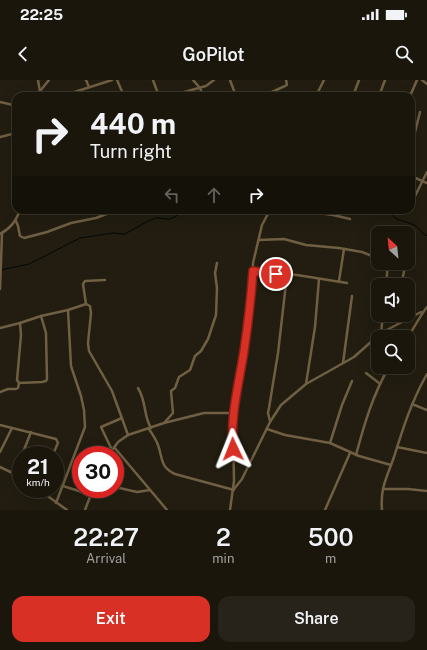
<!DOCTYPE html>
<style>
body{margin:0;font-family:"Public Sans",sans-serif;background:#27231a;color:#f1f3f6;height:100vh;display:flex;flex-direction:column;font-size:15px;white-space:nowrap}
*{box-sizing:border-box;margin:0}
p{font-size:13px;color:#9f9f9d}
.icon{flex:none;width:22px;height:22px;fill:none;stroke:currentColor;stroke-width:2;stroke-linecap:round;stroke-linejoin:round}
.map{position:relative;height:430px;overflow:hidden}
.drawer{display:flex;flex-direction:column;background:#1a160c;flex:1}
.drawer>*{flex:none}
.guide{position:absolute;left:12px;top:12px;width:403px;height:122px;border-radius:12px;box-shadow:0 4px 16px #0002,0 0 0 1px #38352d;background:#1a160c;color:#f1f3f6;overflow:hidden}
.needle{width:26px;rotate:333deg}
.controls{position:absolute;left:371px;top:146px;display:grid;gap:8px}
.controls a{display:grid;place-items:center;width:44px;height:44px;border-radius:8px;background:#1a160c;box-shadow:0 4px 16px #0002,0 0 0 1px #38352d;font-size:20px}
.speed{position:absolute;left:12px;top:366px;display:flex;gap:8px;font-size:20px;font-weight:700;text-align:center}
.speed>*{display:grid;place-content:center;width:52px;height:52px;border-radius:50%;background:#1a160c;box-shadow:0 4px 16px #0002,0 0 0 1px #38352d;line-height:1}
.speed small{font-size:10px;font-weight:400}
.speed .limit{border:6px solid #d22;background:#fff;color:#111}
.pin{position:absolute;display:grid;place-items:center;width:34px;height:34px;color:#fff;margin:-17px;border:2px solid #fff;border-radius:50%;box-shadow:0 1px 4px #0007}
.me{position:absolute;width:44px;margin:-22px;rotate:358deg;stroke-linejoin:round;filter:drop-shadow(0 0 3px #0008)}
.turn{display:flex;align-items:center;gap:14px;height:84px;padding:0 12px;font-size:18px}
.turn .icon{width:52px;height:52px;stroke-width:2.5}
.turn b{display:block;font-size:28px;line-height:34px}
.lanes{display:flex;align-items:center;height:38px;padding:0 12px;background:#0003;justify-content:center;gap:20px;direction:ltr}
.lanes .off{opacity:.35}
.eta{display:flex;justify-content:space-evenly;align-items:center;height:68px;text-align:center}
.eta b{font-size:24px;font-weight:600;line-height:28px}
.cta{display:flex;gap:8px;margin-top:auto;padding:8px 12px}
.cta a{flex:1;height:46px;border-radius:12px;background:#d93025;color:#fff;font-size:16px;font-weight:600;line-height:46px;text-align:center}
.cta a+a{background:#27231a;color:#f1f3f6}
.status{display:flex;justify-content:space-between;align-items:center;height:28px;padding:0 20px;background:#1a160c;direction:ltr}
.status svg{height:11px;fill:currentColor}
header{display:flex;justify-content:space-between;align-items:center;height:52px;padding:0 12px;background:#1a160c;font-size:18px;font-weight:600}
.map>svg:first-child{display:block}
</style>
<div class="status"><b>22:25</b><svg viewBox="0 0 49 12"><path d="M0 12V9h3v3zM5 12V6h3v6zM10 12V3h3v9zM15 12V0h3v12zM26 1h20v11H26zM47 4h2v5h-2z"/></svg></div>
<header><svg class="icon" aria-label="back" viewBox="0 0 24 24"><path d="M15 5l-7 7 7 7"/></svg>GoPilot<svg class="icon" aria-label="search" viewBox="0 0 24 24"><circle cx="10" cy="10" r="6"/><path d="M15 15l6 6"/></svg></header>
<div class="map">
<svg width="427" height="430" viewBox="0 0 427 430">
<rect width="100%" height="100%" fill="#221d10"/>
<g fill="none" stroke-linecap="round" stroke-linejoin="round">
<!-- stream -->
<g stroke="#00070b" stroke-width="1">
<path d="M389,130C395,143 403,139 414,145C419,148 421,153 427,156"/>
<path d="M1,190L29,184L80,158L113,153L125,154L148,141L156,138L169,139L175,137L184,130"/>
</g>
<!-- minor -->
<g stroke="#6f5f43" stroke-width="2.5">
<path d="M38,0L40,12"/>
<path d="M86,0L89,7"/>
<path d="M117,0L124,16"/>
<path d="M153,0L159,16"/>
<path d="M193,0L200,8L203,16"/>
<path d="M230,0L236,16"/>
<path d="M422,0L427,4"/>
<path d="M36,16L49,0"/>
<path d="M62,16L112,0"/>
<path d="M170,16L206,6L214,0"/>
<path d="M263,16L285,6L287,5L286,0"/>
<path d="M316,16L324,0"/>
<path d="M353,16L359,0"/>
<path d="M379,16L385,0"/>
<path d="M410,16L417,0"/>
<path d="M0,22L13,25L16,41"/>
<path d="M0,57L16,53"/>
<path d="M411,61L414,56L420,32"/>
<path d="M411,96L427,103"/>
<path d="M411,124L427,92"/>
<path d="M296,130L333,135L350,139"/>
<path d="M16,141L18,146L20,156L24,158L47,152L71,143L96,138L117,130"/>
<path d="M0,154C11,148 16,141 20,130"/>
<path d="M259,160L284,159L306,165L339,168L362,172L372,176"/>
<path d="M253,191L297,195L347,203"/>
<path d="M339,201L344,169"/>
<path d="M386,205L388,183"/>
<path d="M401,205L406,183"/>
<path d="M0,209L2,153"/>
<path d="M86,224L90,226L91,233L88,263L89,271L112,311L128,355"/>
<path d="M86,224L83,204L85,201L105,200"/>
<path d="M0,248L20,243L41,236L68,230L86,224"/>
<path d="M381,253L383,235"/>
<path d="M408,257C414,248 420,236 427,227"/>
<path d="M343,283L352,216"/>
<path d="M366,293L379,303"/>
<path d="M19,303L42,302L46,301L47,299L46,253L41,236"/>
<path d="M306,304L315,247L319,199"/>
<path d="M138,308C147,323 143,335 151,348"/>
<path d="M0,312L8,309H16L18,308L19,303L17,300L21,255L20,243"/>
<path d="M412,324L427,330"/>
<path d="M270,341L268,333L269,328L278,273L287,195"/>
<path d="M164,343L173,333L171,311L175,308L179,297L190,290L195,276L201,271L208,259L216,235L217,208L215,193L217,183"/>
<path d="M0,345L56,359L58,363L53,374"/>
<path d="M149,349C152,354 156,359 158,365C163,379 160,387 175,394L234,410"/>
<path d="M267,349L285,355L330,363L359,376L391,385"/>
<path d="M330,363L342,325L352,301"/>
<path d="M114,367L167,430"/>
<path d="M397,367L427,373"/>
<path d="M112,370L101,347L122,338"/>
<path d="M0,372L12,348"/>
<path d="M22,375L31,352"/>
<path d="M109,375L118,362L128,355L164,343L204,333H234"/>
<path d="M356,375C364,345 373,314 389,287"/>
<path d="M0,387L21,397"/>
<path d="M13,393L21,377"/>
<path d="M63,406L79,411L90,417"/>
<path d="M115,407L137,412L150,410"/>
<path d="M38,409L67,430"/>
<path d="M234,409L242,399L270,342L281,325L306,304L354,277L381,253L421,232L422,233"/>
<path d="M383,409H408L427,411"/>
<path d="M56,423L85,347L84,330L81,316L71,286L68,230"/>
<path d="M85,430L93,409"/>
<path d="M230,430L234,401L233,342L250,229L253,183L262,145L270,130"/>
<path d="M325,430L350,373"/>
<path d="M382,430C380,408 387,397 394,377C403,348 412,320 427,294"/>
</g>
</g>
<g fill="none" stroke-linecap="round" stroke-linejoin="round">
<!-- route casing -->
<g stroke="#8d1f18" stroke-width="10">
<path id="route" d="M233,369C230,336 239,303 244,271C248,244 251,218 253,191L276,194"/>
</g>
<!-- route -->
<use href="#route" stroke="#d93025" stroke-width="7"/>
</g>
</svg>
<div class="controls">
<a><svg class="needle" viewBox="-14 -14 28 28"><path d="M0-13l5 13h-10z" fill="#e53935"/><path d="M0 13l5-13h-10z" fill="#9f9f9d"/></svg></a>
<a><svg class="icon" aria-label="sound" viewBox="0 0 24 24"><path d="M4 9h4l5-4v14l-5-4H4zM17 9q2 3 0 6"/></svg></a>
<a><svg class="icon" aria-label="search" viewBox="0 0 24 24"><circle cx="10" cy="10" r="6"/><path d="M15 15l6 6"/></svg></a>
</div>
<div class="speed"><div>21<small>km/h</small></div><div class="limit">30</div></div>
<div class="pin" style="left:276px;top:194px;background:#d93025"><svg class="icon" aria-label="arrive" viewBox="0 0 24 24"><path d="M6 21V4h12l-3 4 3 4H6"/></svg></div>
<svg class="me" style="left:233px;top:369px" viewBox="-20 -20 40 40"><path d="M0-17L14 15 0 8-14 15z" fill="#d93025" stroke="#fff" stroke-width="4"/></svg>
<div class="guide">
<div class="turn"><svg class="icon" aria-label="right" viewBox="0 0 24 24"><path d="M7 20v-9h11M14 6l5 5-5 5"/></svg><div><b>440 m</b>Turn right</div></div>
<div class="lanes"><svg class="icon off" aria-label="left" viewBox="0 0 24 24"><path d="M17 20v-9H6M10 6l-5 5 5 5"/></svg><svg class="icon off" aria-label="ahead" viewBox="0 0 24 24"><path d="M12 20V5M6 11l6-6 6 6"/></svg><svg class="icon" aria-label="right" viewBox="0 0 24 24"><path d="M7 20v-9h11M14 6l5 5-5 5"/></svg></div>
</div>
</div>
<section class="drawer">
<div class="eta">
<div><b>22:27</b><p>Arrival</p></div>
<div><b>2</b><p>min</p></div>
<div><b>500</b><p>m</p></div>
</div>
<div class="cta"><a>Exit</a><a>Share</a></div>
</section>
